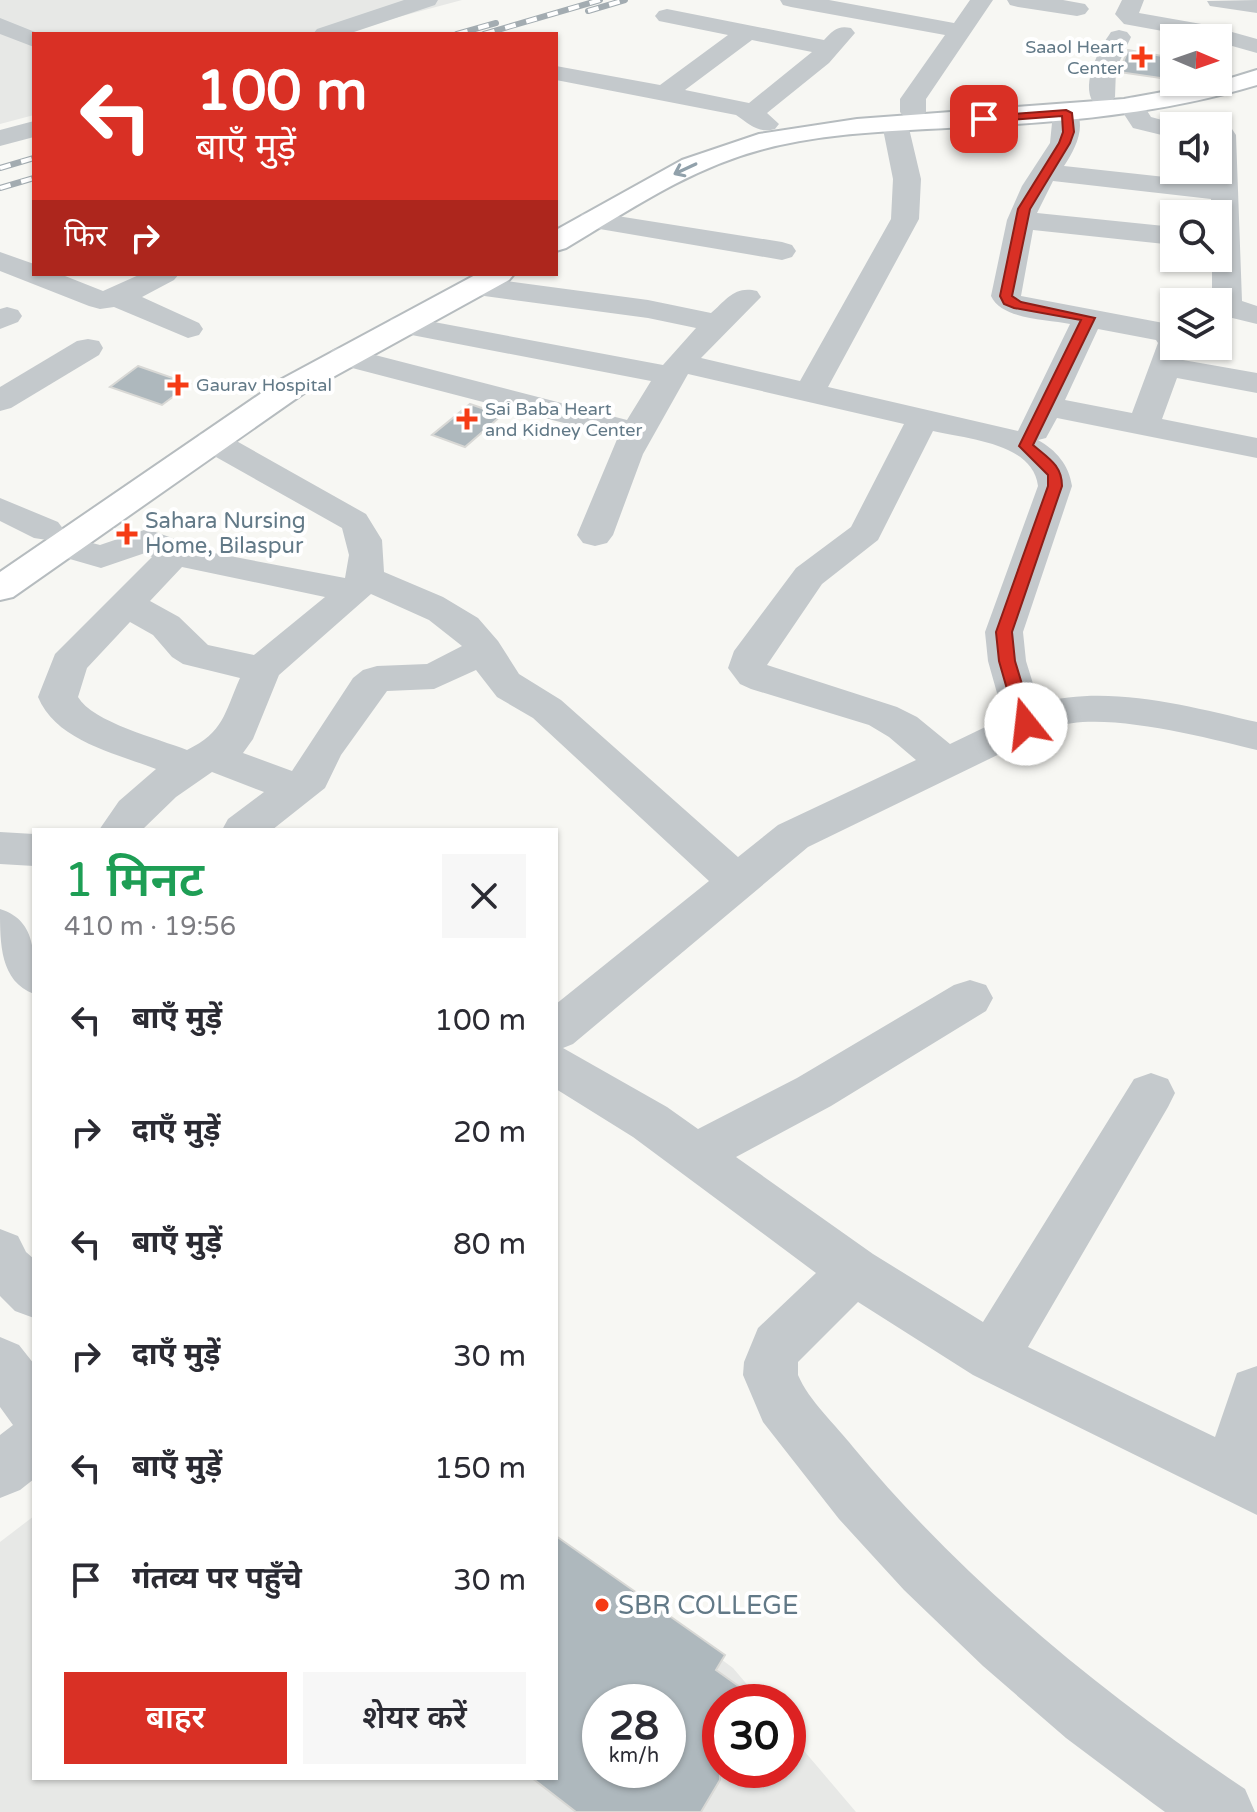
<!DOCTYPE html>
<html lang="hi">
<meta charset="utf-8">
<style>
body{margin:0;font-family:"Varela Round","Noto Sans Devanagari",sans-serif;background:#f7f7f7;color:#2b2b33;height:100vh;display:flex;flex-direction:column;font-size:30px;white-space:nowrap}
*{box-sizing:border-box;margin:0}
p{font-size:26px;color:#7c7c81}
.icon{flex:none;width:44px;height:44px;fill:none;stroke:currentColor;stroke-width:2;stroke-linecap:round;stroke-linejoin:round}
.map{position:relative;flex:1;overflow:hidden}
.side{position:absolute;left:32px;top:828px;width:526px;height:952px;display:flex;flex-direction:column;background:#fff;border-radius:0px;box-shadow:0 2px 6px #0004}
.side>*{flex:none}
.banner{position:absolute;left:32px;top:32px;width:526px;height:244px;border-radius:0px;box-shadow:0 2px 6px #0004;background:#d93025;color:#fff;overflow:hidden}
.needle{width:52px;rotate:92deg}
.tools{position:absolute;left:1160px;top:24px;display:grid;gap:16px}
.tools a{display:grid;place-items:center;width:72px;height:72px;border-radius:0px;background:#fff;box-shadow:0 2px 6px #0004;font-size:40px}
.speed{position:absolute;left:582px;top:1684px;display:flex;gap:16px;font-size:40px;font-weight:700;text-align:center}
.speed>*{display:grid;place-content:center;width:104px;height:104px;border-radius:50%;background:#fff;box-shadow:0 2px 6px #0004;line-height:1}
.speed small{font-size:20px;font-weight:400}
.speed .limit{border:12px solid #d22;background:#fff;color:#111}
.pin{position:absolute;display:grid;place-items:center;width:68px;height:68px;color:#fff;margin:-34px;border-radius:16px;box-shadow:0 4px 12px #0006}
.me{position:absolute;width:88px;margin:-44px;rotate:344deg;stroke-linejoin:round;filter:drop-shadow(0 0 6px #0008)}
.turn{display:flex;align-items:center;gap:28px;height:168px;padding:0 32px;font-size:36px}
.turn .icon{width:104px;height:104px;stroke-width:2.5}
.turn b{display:block;font-size:56px;line-height:68px}
.then{display:flex;align-items:center;height:76px;padding:0 32px;background:#0003;gap:16px;font-size:30px}
.round{display:grid;place-items:center;flex:none;width:84px;height:84px;border-radius:0px;background:#f7f7f7}
.summary{display:flex;align-items:center;justify-content:space-between;height:136px;padding:0 32px}
h1{font-size:48px;font-weight:600;line-height:60px;color:#1e9e55}
.button{display:flex;gap:16px;margin-top:auto;padding:16px 32px}
.button a{flex:1;height:92px;border-radius:0px;background:#d93025;color:#fff;font-size:32px;font-weight:600;line-height:92px;text-align:center}
.button a+a{background:#f7f7f7;color:#2b2b33}
ul{padding:0;list-style:none}
li{display:flex;align-items:center;gap:24px;height:112px;padding:0 32px}
li div{flex:1}
li b{display:block;font-size:30px}
li em{font-style:normal}
.map>svg:first-child{display:block}
</style>
<div class="map">
<svg width="1257" height="1812" viewBox="0 0 1257 1812">
<rect width="100%" height="100%" fill="#f7f7f3"/>
<!-- built -->
<g fill="#e7e8e6" fill-rule="evenodd">
<path d="M0,0H462L335,34H34V115L0,124Z"/>
<path d="M34,1516V1778H556V1536L733,1668L762,1702H720V1770H788V1732L856,1812H0V1542ZM600,1702H668V1770H600Z"/>
</g>
<!-- building -->
<g fill="#aeb8bd" stroke="#d8d8d5" stroke-width="2" fill-rule="evenodd">
<path d="M1128,50L1174,58L1167,79L1119,72Z"/>
<path d="M138,366L190,384L162,405L110,387Z"/>
<path d="M470,404L502,415L465,447L432,435Z"/>
<path d="M556,1536L725,1655L716,1670L761,1702H720V1780L701,1812H576L532,1778H556ZM600,1702H668V1770H600Z"/>
</g>
<g fill="none" stroke-linecap="round" stroke-linejoin="round">
<!-- major casing -->
<g stroke="#b6bcbf" stroke-width="4">
<g id="major">
<path d="M1257,70V85C1161,114 1064,122 964,127C897,131 825,132 760,150C689,169 628,211 566,248L556,251V230L682,160L759,134L857,119L1124,99L1218,82Z"/>
<path d="M477,274H514L509,280L304,393L13,597L0,600V572L282,379Z"/>
</g>
</g>
<!-- minor -->
<g fill="#c4c9cc" fill-rule="evenodd">
<path d="M404,0H438L435,5L348,34H313L317,29Z"/>
<path d="M780,0H829L954,23L970,0H993L926,99V112L922,117H904L900,112V99L945,35L791,7L783,5Z"/>
<path d="M1007,0H1063L1085,4L1089,9L1085,14L1077,16L1018,7L1010,5Z"/>
<path d="M1122,0H1144L1139,13L1207,25L1257,39V53L1218,42V38H1201L1124,24L1115,14Z"/>
<path d="M1257,0V13L1210,6L1207,1Z"/>
<path d="M667,9L824,40C833,30 838,25 851,28L855,33L829,63L767,113L779,124L775,129C759,134 749,124 736,115L556,80V66L660,85L728,35L659,21L655,16L659,11ZM752,40L812,52L749,103L685,90Z"/>
<path d="M0,18L40,34H34V47L0,34Z"/>
<path d="M1119,30L1127,32L1131,37L1116,69L1115,97L1111,102H1093C1081,83 1099,49 1111,32Z"/>
<path d="M1131,97L1140,100L1151,117L1184,126H1174V138L1133,128L1118,105L1122,100Z"/>
<path d="M1066,105L1075,108C1087,127 1075,149 1064,166L1211,182L1210,170H1218V128L1232,129L1236,135L1242,301L1257,306V324L1220,315L1218,302L1212,301V258H1218V214H1211V199L1053,181L1037,213L1174,227V245L1033,230L1021,296L1174,325V346H1187L1183,360L1257,373V393L1177,378L1162,419L1257,438V458L1057,418L1046,438L1038,440C1056,450 1069,465 1072,486L1023,632L1026,661L1039,703C1109,684 1188,706 1257,722V750C1208,738 1099,709 1053,728L808,847L573,1044L563,1048L667,1107L698,1129L797,1078L954,985L970,980L986,985L993,998L986,1011L831,1106L736,1157L873,1254L983,1322L1134,1079L1151,1073L1168,1079L1175,1093L1168,1107L1028,1347L1215,1437L1237,1373L1257,1366V1515L973,1375L858,1302L798,1362V1375C809,1401 836,1425 853,1447C964,1581 1101,1693 1245,1789L1255,1812H1165L1154,1804L1066,1738L983,1666L904,1590L839,1519L763,1422L743,1375L744,1362L758,1328L816,1273L633,1137L556,1089V1004L709,881L533,718L497,697L476,670L434,689L387,691L341,755L325,788L272,830H222L228,819L264,792L212,772L176,797L142,830H99L119,801L156,769C115,753 56,741 38,697L55,654L152,557L145,553L101,568L49,553L44,545L47,540L34,538L0,521V498L58,522L64,530L61,535L100,545L147,529L214,553L345,578L349,555L342,528L200,448L195,441L200,434L212,431L224,434L366,514L382,540L384,572L443,597L478,618L498,641L519,674L561,700L738,857L778,825L916,760L889,737L869,725L751,689L740,684L728,668L734,651L796,568L851,527L904,424L688,374L643,454L613,535L607,543L595,546L583,543L577,535L618,437L333,363L328,356L333,349L344,347L627,420L651,381L391,331L387,325L391,319L402,316L663,365L696,328L648,318L477,295L467,292L462,286L467,280L477,277L648,300L711,313C726,300 735,285 757,291L761,297L701,358L800,381L891,219L893,179L882,124L886,119H904L908,124L921,179L919,219L828,387L1018,431L1070,324C1047,319 1002,320 991,296L1007,220L1022,186L1050,143L1053,113L1057,108ZM1098,329L1156,340L1158,343L1132,413L1065,400ZM933,431C967,439 1033,443 1038,486L985,632L988,661L1004,718L950,744L917,717L897,707L767,665L822,584L878,540ZM182,567L325,597L254,655L208,645L179,617L150,601ZM371,594L429,620L462,646L427,664L377,666L363,670L353,678L292,771L243,753L253,739L279,675ZM130,622L153,635L172,657L183,664L240,678C224,714 224,732 187,750C159,739 92,722 78,697L87,668Z"/>
<path d="M34,121V137L0,146V130Z"/>
<path d="M592,212L782,242L792,245L796,251L792,257L782,260L582,226L578,220L582,214Z"/>
<path d="M0,252L34,264V274H60L103,291L141,274H179L174,280L142,297L199,323L203,329L199,335L188,338L114,307L100,309L89,306L0,271Z"/>
<path d="M7,307L18,310L22,316L18,322L0,329V309Z"/>
<path d="M88,339L99,341L103,348L99,355L11,408L0,411V387L77,341Z"/>
<path d="M0,832L34,834V866L0,864Z"/>
<path d="M0,909C39,921 34,959 34,994C0,981 0,944 0,909Z"/>
<path d="M0,1229L18,1236L26,1252L34,1259V1318L15,1311L0,1296Z"/>
<path d="M0,1337L19,1345L34,1364V1479L20,1490L0,1498V1435L13,1425L0,1407Z"/>
</g>
<!-- major -->
<use href="#major" fill="#fff" fill-rule="evenodd"/>
<!-- rail casing -->
<g stroke="#a3acb1" stroke-width="6">
<g id="rail">
<path d="M588,11L625,0"/>
<path d="M457,34L496,23"/>
<path d="M484,34L600,0"/>
<path d="M0,168L34,158"/>
<path d="M0,188L34,178"/>
</g>
</g>
<!-- rail -->
<use href="#rail" stroke="#fff" stroke-width="4" stroke-dasharray="11" stroke-linecap="butt"/>
</g>
<!-- one-way arrows -->
<defs><path id="oneway-shaft" d="M-6 0H5M1.5-3L5.5 0L1.5 3" fill="none" stroke-width="1.6" stroke-linecap="round" stroke-linejoin="round" transform="scale(2)"/></defs>
<use stroke="#91a1ab" href="#oneway-shaft" transform="translate(685 169) rotate(155)"/>
<!-- route -->
<path fill="#d93025" stroke="#8d1f18" stroke-width="2" d="M1066,110L1072,113L1074,132L1070,143L1030,209L1012,296L1021,302L1095,318L1033,445C1048,458 1062,465 1062,486L1012,632L1015,661L1034,724L1026,729L1017,724L999,661L996,632L1048,486V475L1019,446L1081,320L1014,308L1004,304L1000,296L1018,209L1059,143L1063,132L1062,116L984,122L979,119L984,116Z"/>
<!-- markers -->
<g fill="#f53b15" stroke="#fff" stroke-width="3">
<path d="M1138 45h8v8h8v8h-8v8h-8v-8h-8v-8h8z"/>
<path d="M174 373h8v8h8v8h-8v8h-8v-8h-8v-8h8z"/>
<path d="M463 407h8v8h8v8h-8v8h-8v-8h-8v-8h8z"/>
<path d="M123 522h8v8h8v8h-8v8h-8v-8h-8v-8h8z"/>
<circle cx="602" cy="1605" r="8"/>
</g>
<g text-anchor="middle" dominant-baseline="central" stroke-width="8" stroke-linejoin="round" paint-order="stroke">
<!-- far-poi labels -->
<g font-size="18" fill="#627987" stroke="#fff" text-anchor="start">
<text x="1124" y="47" text-anchor="end">Saaol Heart<tspan x="1124" dy="21">Center</tspan></text>
<text x="196" y="385">Gaurav Hospital</text>
<text x="485" y="409">Sai Baba Heart<tspan x="485" dy="21">and Kidney Center</tspan></text>
</g>
<!-- poi labels -->
<g font-size="22" fill="#627987" stroke="#fff" text-anchor="start">
<text x="145" y="521">Sahara Nursing<tspan x="145" dy="25">Home, Bilaspur</tspan></text>
</g>
<!-- near-poi labels -->
<g font-size="26" fill="#627987" stroke="#fff" text-anchor="start">
<text x="618" y="1605">SBR COLLEGE</text>
</g>
</g>
</svg>
<div class="tools">
<a><svg class="needle" viewBox="-14 -14 28 28"><path d="M0-13l5 13h-10z" fill="#e53935"/><path d="M0 13l5-13h-10z" fill="#7c7c81"/></svg></a>
<a><svg class="icon" aria-label="sound" viewBox="0 0 24 24"><path d="M4 9h4l5-4v14l-5-4H4zM17 9q2 3 0 6"/></svg></a>
<a><svg class="icon" aria-label="search" viewBox="0 0 24 24"><circle cx="10" cy="10" r="6"/><path d="M15 15l6 6"/></svg></a>
<a><svg class="icon" aria-label="layers" viewBox="0 0 24 24"><path d="M12 4l9 5-9 5-9-5zM3 14l9 5 9-5"/></svg></a>
</div>
<div class="speed"><div>28<small>km/h</small></div><div class="limit">30</div></div>
<div class="pin" style="left:984px;top:119px;background:#d93025"><svg class="icon" aria-label="arrive" viewBox="0 0 24 24"><path d="M6 21V4h12l-3 4 3 4H6"/></svg></div>
<svg class="me" style="left:1026px;top:724px" viewBox="-20 -20 40 40"><circle r="19" fill="#fff"/><path d="M0-13L10 11 0 6-10 11z" fill="#d93025"/></svg>
<div class="banner">
<div class="turn"><svg class="icon" aria-label="left" viewBox="0 0 24 24"><path d="M17 20v-9H6M10 6l-5 5 5 5"/></svg><div><b>100 m</b>बाएँ मुड़ें</div></div>
<div class="then">फिर<svg class="icon" aria-label="right" viewBox="0 0 24 24"><path d="M7 20v-9h11M14 6l5 5-5 5"/></svg></div>
</div>
<section class="side">
<div class="summary"><div><h1>1 मिनट</h1><p>410 m · 19:56</p></div><a class="round"><svg class="icon" aria-label="close" viewBox="0 0 24 24"><path d="M6 6l12 12M18 6L6 18"/></svg></a></div>
<ul>
<li><svg class="icon" aria-label="left" viewBox="0 0 24 24"><path d="M17 20v-9H6M10 6l-5 5 5 5"/></svg><div><b>बाएँ मुड़ें</b></div><em>100 m</em></li>
<li><svg class="icon" aria-label="right" viewBox="0 0 24 24"><path d="M7 20v-9h11M14 6l5 5-5 5"/></svg><div><b>दाएँ मुड़ें</b></div><em>20 m</em></li>
<li><svg class="icon" aria-label="left" viewBox="0 0 24 24"><path d="M17 20v-9H6M10 6l-5 5 5 5"/></svg><div><b>बाएँ मुड़ें</b></div><em>80 m</em></li>
<li><svg class="icon" aria-label="right" viewBox="0 0 24 24"><path d="M7 20v-9h11M14 6l5 5-5 5"/></svg><div><b>दाएँ मुड़ें</b></div><em>30 m</em></li>
<li><svg class="icon" aria-label="left" viewBox="0 0 24 24"><path d="M17 20v-9H6M10 6l-5 5 5 5"/></svg><div><b>बाएँ मुड़ें</b></div><em>150 m</em></li>
<li><svg class="icon" aria-label="arrive" viewBox="0 0 24 24"><path d="M6 21V4h12l-3 4 3 4H6"/></svg><div><b>गंतव्य पर पहुँचे</b></div><em>30 m</em></li>
</ul>
<div class="button"><a>बाहर</a><a>शेयर करें</a></div>
</section>
</div>
